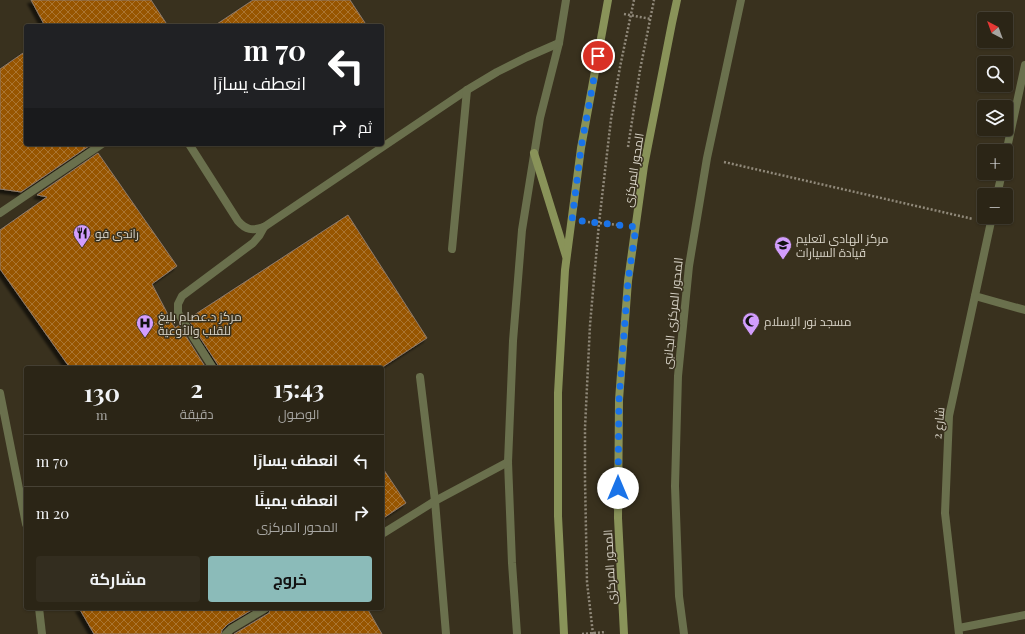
<!DOCTYPE html>
<html lang="ar">
<meta charset="utf-8">
<style>
body{margin:0;font-family:"Playfair Display",Cairo,serif;background:#332d1f;color:#f1f3f6;direction:rtl;height:100vh;display:flex;flex-direction:column;font-size:15px;white-space:nowrap}
*{box-sizing:border-box;margin:0}
p{font-size:13px;color:#a6a5a1}
.icon{flex:none;width:22px;height:22px;fill:none;stroke:currentColor;stroke-width:2;stroke-linecap:round;stroke-linejoin:round}
.map{position:relative;flex:1;overflow:hidden;direction:ltr}
.details{position:absolute;left:24px;top:366px;width:360px;height:244px;display:flex;flex-direction:column;background:#2b2516;border-radius:4px;box-shadow:0 1px 3px #0004,0 0 0 1px #474235;direction:rtl}
.details>*{flex:none}
.guide{position:absolute;left:24px;top:24px;width:360px;height:122px;border-radius:4px;box-shadow:0 1px 3px #0004,0 0 0 1px #474235;direction:rtl;background:#202124;color:#fff;overflow:hidden}
.needle{width:26px;rotate:319deg}
.controls{position:absolute;left:977px;top:12px;display:grid;gap:8px}
.controls a{display:grid;place-items:center;width:36px;height:36px;border-radius:4px;background:#2b2516;box-shadow:0 1px 3px #0004,0 0 0 1px #474235;font-size:20px}
.pin{position:absolute;display:grid;place-items:center;width:34px;height:34px;color:#fff;margin:-17px;border:2px solid #fff;border-radius:50%;box-shadow:0 1px 4px #0007}
.me{position:absolute;width:44px;margin:-22px;rotate:0deg;stroke-linejoin:round;filter:drop-shadow(0 0 3px #0008)}
.turn{display:flex;align-items:center;gap:14px;height:84px;padding:0 12px;font-size:18px}
.turn .icon{width:52px;height:52px;stroke-width:2.5}
.turn b{display:block;font-size:28px;line-height:34px}
.then{display:flex;align-items:center;height:38px;padding:0 12px;background:#0003;gap:8px;font-size:15px}
.eta{display:flex;justify-content:space-evenly;align-items:center;height:68px;text-align:center}
.eta b{font-size:24px;font-weight:700;line-height:28px}
.action{display:flex;gap:8px;margin-top:auto;padding:8px 12px}
.action a{flex:1;height:46px;border-radius:4px;background:#8bbbb9;color:#111;font-size:16px;font-weight:700;line-height:46px;text-align:center}
.action a+a{background:#332d1f;color:#f1f3f6}
ul{padding:0;list-style:none}
li{display:flex;align-items:center;gap:12px;height:52px;padding:0 12px;border-top:1px solid #474235}
li div{flex:1}
li b{display:block;font-size:15px}
li em{font-style:normal}
.map>svg:first-child{display:block}
</style>
<div class="map">
<svg width="1025" height="634" viewBox="0 0 1025 634">
<defs>
<pattern id="building-cross-hatch" width="8" height="8" patternUnits="userSpaceOnUse"><rect width="8" height="8" fill="#975404"/><path d="M0 0l8 8M0 8l8-8" fill="none" stroke="#aa7433"/></pattern>
<filter id="shadow"><feDropShadow dx="-3.5" dy="3.5" stdDeviation="1" flood-color="#0009"/></filter>
</defs>
<rect width="100%" height="100%" fill="#39311e"/>
<!-- building -->
<g fill="url(#building-cross-hatch)" stroke="#8e7b6b" filter="url(#shadow)">
<path d="M31,0H151L168,26H45Z"/>
<path d="M253,0H350L367,26H214Z"/>
<path d="M26,51V144H92L21,192L0,189V69Z"/>
<path d="M98,153L177,266L152,284L175,328L179,325L206,368H70L0,269V230L47,197L37,195Z"/>
<path d="M348,215L427,338L381,368H218V365L188,319Z"/>
<path d="M382,467L406,503L382,519Z"/>
<path d="M79,608H255L228,624L222,630L221,634H94Z"/>
<path d="M271,608H367L382,634H234L269,613Z"/>
</g>
<g fill="none" stroke-linecap="round" stroke-linejoin="round">
<!-- path -->
<g stroke="#90897a" stroke-width="2.5" stroke-dasharray="2 2" stroke-linecap="butt">
<path d="M624,14L651,19"/>
<path d="M628,147L640,70L654,0"/>
<path d="M724,162L973,219"/>
<path d="M588,222L619,225"/>
<path d="M582,634L606,632"/>
<path d="M593,634L587,582L585,480V428L590,325L599,223L611,119L620,67L634,0"/>
</g>
<!-- lane -->
<g stroke="#6a704d" stroke-width="8">
<path d="M959,628L1025,615"/>
<path d="M517,634L512,563L508,462L513,341L522,230L540,118L559,43L566,0"/>
</g>
<!-- street -->
<g stroke="#6a704d" stroke-width="8">
<path d="M189,144L238,221C246,230 252,231 264,227L467,90L497,72L527,57L559,43"/>
<path d="M1006,153L1025,65"/>
<path d="M997,195L1002,173"/>
<path d="M0,213L102,144"/>
<path d="M452,249L467,90"/>
<path d="M975,296L1025,310"/>
<path d="M213,368L178,313V304L182,296L253,243L259,236L264,227"/>
<path d="M420,377L435,501L446,634"/>
<path d="M0,393L26,524"/>
<path d="M382,534L435,501L508,462"/>
<path d="M39,608L42,634"/>
<path d="M226,634L231,629L266,608"/>
<path d="M684,634L679,596L675,486L678,376L689,266L707,158L741,0"/>
<path d="M959,634L945,513L949,416L992,217"/>
</g>
<!-- secondary -->
<g stroke="#899359" stroke-width="8">
<path d="M534,153L566,256"/>
<path d="M564,634L558,516V393L565,270L581,148L608,0"/>
<path d="M624,634L618,518L619,400L628,281L644,166L672,23L677,0"/>
</g>
</g>
<g fill="none" stroke-linecap="round" stroke-linejoin="round">
<!-- route -->
<path stroke="#1a73e8" stroke-width="7" stroke-dasharray="0 12.6" d="M598,56L581,148L572,220L636,227L628,281L619,400L618,488"/>
</g>
<!-- icons -->
<defs>
<g id="restaurant-pin" transform="scale(0.9)"><path d="M0 17L-7.5 6A9.5 9.5 0 1 1 7.5 6Z" fill="#d29dfd" stroke="#39311e"/><path d="M-5-6h1v4h1v-4h1v4h1v-4h1v5L-1.5 .5V6h-2V.5L-5-1ZM5-6V6H3V1.5H1.5Q1.5-4 5-6Z" fill="#111"/></g>
<g id="school-pin" transform="scale(0.9)"><path d="M0 17L-7.5 6A9.5 9.5 0 1 1 7.5 6Z" fill="#d29dfd" stroke="#39311e"/><path d="M0-5L7-2L0 1L-7-2ZM-4 1L0 2.5L4 1V4Q0 6-4 4Z" fill="#111"/></g>
<g id="mosque-pin" transform="scale(0.9)"><path d="M0 17L-7.5 6A9.5 9.5 0 1 1 7.5 6Z" fill="#d29dfd" stroke="#39311e"/><path d="M3.5-4.9A6 6 0 1 0 3.5 4.9A5 5 0 1 1 3.5-4.9Z" fill="#111"/></g>
<g id="hospital-pin" transform="scale(0.9)"><path d="M0 17L-7.5 6A9.5 9.5 0 1 1 7.5 6Z" fill="#d29dfd" stroke="#39311e"/><path d="M-5-5h3v3.5h4V-5h3V5h-3V1.5h-4V5h-3Z" fill="#111"/></g>
</defs>
<g fill-rule="evenodd">
<use href="#restaurant-pin" x="82" y="233"/>
<use href="#school-pin" x="783" y="245"/>
<use href="#mosque-pin" x="751" y="321"/>
<use href="#hospital-pin" x="145" y="323"/>
</g>
<g text-anchor="middle" dominant-baseline="central" stroke-width="3" stroke-linejoin="round" paint-order="stroke">
<!-- street labels -->
<g font-size="12" fill="#d9d4c8" stroke="#39311e">
<text transform="translate(633 170) rotate(-81)">المحور المركزى</text>
<text transform="translate(672 313) rotate(-84)">المحور المركزى الجانبى</text>
<text transform="translate(938 423) rotate(-84)">شارع 2</text>
<text transform="translate(609 567) rotate(-93)">المحور المركزى</text>
</g>
<!-- poi labels -->
<g font-size="12" fill="#d9d4c8" stroke="#39311e" text-anchor="start">
<text x="95" y="233">راندى فو</text>
<text x="796" y="238">مركز الهادى لتعليم<tspan x="796" dy="14">قيادة السيارات</tspan></text>
<text x="158" y="316">مركز د.عصام بليغ<tspan x="158" dy="14">للقلب والأوعية</tspan></text>
<text x="764" y="321">مسجد نور الإسلام</text>
</g>
</g>
</svg>
<div class="controls">
<a><svg class="needle" viewBox="-14 -14 28 28"><path d="M0-13l5 13h-10z" fill="#e53935"/><path d="M0 13l5-13h-10z" fill="#a6a5a1"/></svg></a>
<a><svg class="icon" aria-label="search" viewBox="0 0 24 24"><circle cx="10" cy="10" r="6"/><path d="M15 15l6 6"/></svg></a>
<a><svg class="icon" aria-label="layers" viewBox="0 0 24 24"><path d="M12 4l9 5-9 5-9-5zM3 14l9 5 9-5"/></svg></a>
<a>+</a>
<a>−</a>
</div>
<div class="pin" style="left:598px;top:56px;background:#d93025"><svg class="icon" aria-label="arrive" viewBox="0 0 24 24"><path d="M6 21V4h12l-3 4 3 4H6"/></svg></div>
<svg class="me" style="left:618px;top:488px" viewBox="-20 -20 40 40"><circle r="19" fill="#fff"/><path d="M0-13L10 11 0 6-10 11z" fill="#1a73e8"/></svg>
<div class="guide">
<div class="turn"><svg class="icon" aria-label="left" viewBox="0 0 24 24"><path d="M17 20v-9H6M10 6l-5 5 5 5"/></svg><div><b>70 m</b>انعطف يسارًا</div></div>
<div class="then">ثم<svg class="icon" aria-label="right" viewBox="0 0 24 24"><path d="M7 20v-9h11M14 6l5 5-5 5"/></svg></div>
</div>
<section class="details">
<div class="eta">
<div><b>15:43</b><p>الوصول</p></div>
<div><b>2</b><p>دقيقة</p></div>
<div><b>130</b><p>m</p></div>
</div>
<ul>
<li><svg class="icon" aria-label="left" viewBox="0 0 24 24"><path d="M17 20v-9H6M10 6l-5 5 5 5"/></svg><div><b>انعطف يسارًا</b></div><em>70 m</em></li>
<li><svg class="icon" aria-label="right" viewBox="0 0 24 24"><path d="M7 20v-9h11M14 6l5 5-5 5"/></svg><div><b>انعطف يمينًا</b><p>المحور المركزى</p></div><em>20 m</em></li>
</ul>
<div class="action"><a>خروج</a><a>مشاركة</a></div>
</section>
</div>
